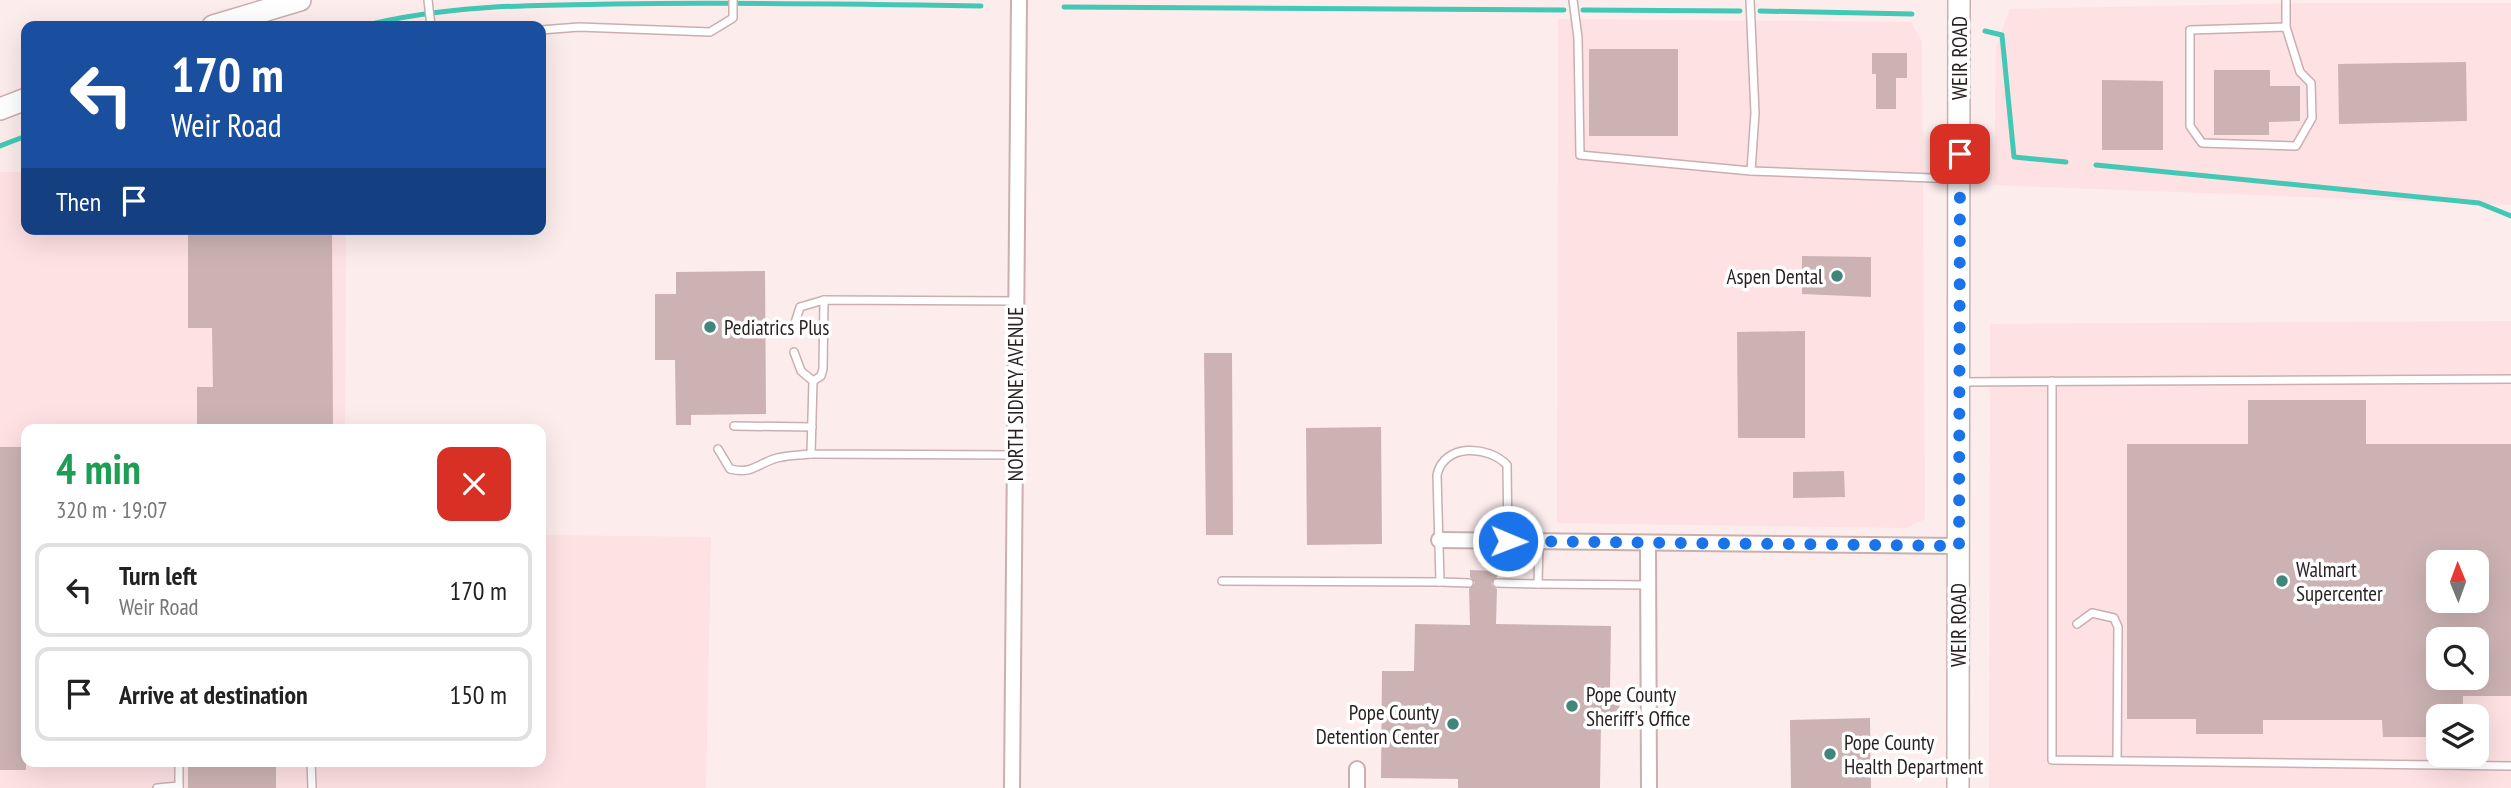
<!DOCTYPE html>
<meta charset="utf-8">
<style>
body{margin:0;font-family:"PT Sans Narrow",sans-serif;background:#f6f6f6;color:#222;height:100vh;display:flex;flex-direction:column;font-size:26px;white-space:nowrap}
*{box-sizing:border-box;margin:0}
p{font-size:23px;color:#767676}
.icon{flex:none;width:38px;height:38px;fill:none;stroke:currentColor;stroke-width:2;stroke-linecap:round;stroke-linejoin:round}
.map{position:relative;flex:1;overflow:hidden}
.details{position:absolute;left:21px;top:424px;width:525px;height:343px;display:flex;flex-direction:column;background:#fff;border-radius:14px;box-shadow:0 7px 28px #0002}
.details>*{flex:none}
.top-card{position:absolute;left:21px;top:21px;width:525px;height:214px;border-radius:14px;box-shadow:0 7px 28px #0002;background:#1a4fa0;color:#fff;overflow:hidden}
.needle{width:46px;rotate:359deg}
.controls{position:absolute;left:2426px;top:550px;display:grid;gap:14px}
.controls a{display:grid;place-items:center;width:63px;height:63px;border-radius:14px;background:#fff;box-shadow:0 7px 28px #0002;font-size:35px}
.pin{position:absolute;display:grid;place-items:center;width:60px;height:60px;color:#fff;margin:-30px;border-radius:14px;box-shadow:0 4px 10px #0006}
.me{position:absolute;width:77px;margin:-38px;rotate:91deg;stroke-linejoin:round;filter:drop-shadow(0 0 5px #0008)}
.turn{display:flex;align-items:center;gap:24px;height:147px;padding:0 35px;font-size:32px}
.turn .icon{width:91px;height:91px;stroke-width:2.5}
.turn b{display:block;font-size:49px;line-height:60px}
.then{display:flex;align-items:center;height:66px;padding:0 35px;background:#0003;gap:14px;font-size:26px}
.round{display:grid;place-items:center;flex:none;width:74px;height:74px;border-radius:14px;background:#f6f6f6}
.headline{display:flex;align-items:center;justify-content:space-between;height:119px;padding:0 35px}
h1{font-size:42px;font-weight:700;line-height:52px;color:#1e9e55}
ul{padding:0;list-style:none}
li{display:flex;align-items:center;gap:21px;height:94px;margin:0 14px 10px;padding:0 21px;border:4px solid #e0e0e0;border-radius:14px}
li div{flex:1}
li b{display:block;font-size:26px}
li em{font-style:normal}
.map>svg:first-child{display:block}
</style>
<div class="map">
<svg width="2511" height="788" viewBox="0 0 2511 788">
<rect width="100%" height="100%" fill="#fcecec"/>
<!-- built -->
<g fill="#fee1e2" fill-rule="evenodd">
<path d="M2310,3H2511V205L1994,185L1996,47L2010,9Z"/>
<path d="M1558,19L1911,22L1922,42L1925,519L1907,528L1557,523Z"/>
<path d="M0,172H26V229H346L345,429H26V761H541V535L711,537L706,788H0Z"/>
<path d="M2511,321V788H1989L1990,324ZM2438,562H2476V600H2438ZM2438,639H2476V677H2438ZM2438,716H2476V754H2438Z"/>
</g>
<g fill="none" stroke-linecap="round" stroke-linejoin="round">
<!-- stream -->
<g stroke="#43c8b6" stroke-width="5">
<path d="M1064,7L1564,10"/>
<path d="M1583,10L1740,11"/>
<path d="M1760,11L1912,14"/>
<path d="M363,26C445,5 529,5 613,4C735,2 858,4 981,6"/>
<path d="M1985,31L2002,35L2014,157L2066,162"/>
<path d="M0,146L26,136"/>
<path d="M2096,165L2479,203L2511,216"/>
</g>
</g>
<!-- building -->
<g fill="#ccb2b3" fill-rule="evenodd">
<rect x="1589" y="49" width="89" height="87"/>
<path d="M1872,53H1907V78H1896V109H1876V74H1872Z"/>
<path d="M2466,62L2467,121L2339,124L2338,64Z"/>
<path d="M2214,70H2270V86H2300V121L2269,122V135H2214Z"/>
<path d="M2102,80L2163,81V150H2102Z"/>
<path d="M188,229H332L333,429H197V387H213L212,328H188Z"/>
<path d="M1802,256L1871,257V297L1802,294Z"/>
<path d="M765,271L766,414L691,415V425H676L675,360H655V294H676V272Z"/>
<path d="M1805,331V438H1738L1737,332Z"/>
<path d="M1204,353H1232L1233,535H1206Z"/>
<path d="M2248,400H2366V444H2511V696H2463V716H2438V737H2383L2382,720H2263V734H2196V719H2127V444H2248ZM2438,562H2476V600H2438ZM2438,639H2476V677H2438Z"/>
<path d="M1381,427L1382,544L1307,545L1306,428Z"/>
<path d="M0,447H24L26,460V770H0Z"/>
<path d="M1844,471L1845,497L1793,498V472Z"/>
<path d="M1470,570L1497,571V577L1491,584L1497,589L1496,624L1611,626L1610,689H1620L1619,722H1601L1600,788H1458V779L1381,778L1382,671H1414L1415,624L1470,625L1469,589L1475,583L1470,577Z"/>
<path d="M1870,718L1871,788H1791L1790,720Z"/>
<rect x="188" y="761" width="88" height="27"/>
</g>
<g fill="none" stroke-linecap="round" stroke-linejoin="round">
<!-- service casing -->
<g stroke="#c9afb0" stroke-width="10">
<g id="service">
<path d="M428,0L431,26"/>
<path d="M1573,0L1578,38L1580,155L1751,171L1958,179"/>
<path d="M1750,0L1755,113L1751,171"/>
<path d="M2286,0V27L2190,30V126L2202,143L2296,146L2312,118L2311,83L2300,72L2286,27"/>
<path d="M541,30L579,27L710,32L733,18V0"/>
<path d="M794,326L800,307L824,300L1015,301"/>
<path d="M794,352L801,371L813,381L811,454L1014,455"/>
<path d="M813,381L821,376L823,369L824,300"/>
<path d="M2052,381V760L2511,766"/>
<path d="M1960,382L2511,379"/>
<path d="M734,426L812,427"/>
<path d="M718,449L730,469C752,475 758,463 777,458C788,455 800,455 811,454"/>
<path d="M1222,581L1440,582L1437,475C1444,443 1488,445 1507,465L1508,541"/>
<path d="M1440,582L1469,583"/>
<path d="M1497,583L1538,584L1539,542"/>
<path d="M1538,584L1648,585"/>
<path d="M2077,624L2092,613L2114,618L2118,627L2117,760"/>
<path d="M311,761L312,788"/>
<path d="M157,788L179,786"/>
<path d="M179,788V761"/>
</g>
</g>
<!-- minor casing -->
<g stroke="#c9afb0" stroke-width="18">
<g id="minor">
<path d="M1439,540L1959,546"/>
<path d="M1648,544L1649,788"/>
<path d="M1357,769V788"/>
<path d="M1012,788L1019,0"/>
</g>
</g>
<!-- secondary casing -->
<g stroke="#c9afb0" stroke-width="24">
<g id="secondary">
<path d="M213,26L300,0"/>
<path d="M0,109L26,99"/>
<path d="M1958,788L1959,0"/>
</g>
</g>
<!-- service -->
<use href="#service" stroke="#fff" stroke-width="7"/>
<!-- minor -->
<use href="#minor" stroke="#fff" stroke-width="14"/>
<!-- secondary -->
<use href="#secondary" stroke="#fff" stroke-width="21"/>
</g>
<g fill="none" stroke-linecap="round" stroke-linejoin="round">
<!-- route -->
<path stroke="#1a73e8" stroke-width="12" stroke-dasharray="0 21.6" d="M1508,541L1959,546L1960,154"/>
</g>
<!-- markers -->
<g fill="#41867b" stroke="#fff" stroke-width="2.5">
<circle cx="1837" cy="276" r="7"/>
<circle cx="710" cy="327" r="7"/>
<circle cx="2282" cy="581" r="7"/>
<circle cx="1572" cy="706" r="7"/>
<circle cx="1453" cy="724" r="7"/>
<circle cx="1830" cy="754" r="7"/>
</g>
<g text-anchor="middle" dominant-baseline="central" stroke-width="7" stroke-linejoin="round" paint-order="stroke">
<!-- street labels -->
<g font-size="21" fill="#291f20" stroke="#fff">
<text transform="translate(1959 58) rotate(-90)">WEIR ROAD</text>
<text transform="translate(1015 394) rotate(-90)">NORTH SIDNEY AVENUE</text>
<text transform="translate(1958 625) rotate(-90)">WEIR ROAD</text>
</g>
<!-- poi labels -->
<g font-size="21" fill="#291f20" stroke="#fff" text-anchor="start">
<text x="1823" y="276" text-anchor="end">Aspen Dental</text>
<text x="724" y="327">Pediatrics Plus</text>
<text x="2296" y="569">Walmart<tspan x="2296" dy="24">Supercenter</tspan></text>
<text x="1586" y="694">Pope County<tspan x="1586" dy="24">Sheriff's Office</tspan></text>
<text x="1439" y="712" text-anchor="end">Pope County<tspan x="1439" dy="24">Detention Center</tspan></text>
<text x="1844" y="742">Pope County<tspan x="1844" dy="24">Health Department</tspan></text>
</g>
</g>
</svg>
<div class="controls">
<a><svg class="needle" viewBox="-14 -14 28 28"><path d="M0-13l5 13h-10z" fill="#e53935"/><path d="M0 13l5-13h-10z" fill="#767676"/></svg></a>
<a><svg class="icon" aria-label="search" viewBox="0 0 24 24"><circle cx="10" cy="10" r="6"/><path d="M15 15l6 6"/></svg></a>
<a><svg class="icon" aria-label="layers" viewBox="0 0 24 24"><path d="M12 4l9 5-9 5-9-5zM3 14l9 5 9-5"/></svg></a>
</div>
<div class="pin" style="left:1960px;top:154px;background:#d93025"><svg class="icon" aria-label="arrive" viewBox="0 0 24 24"><path d="M6 21V4h12l-3 4 3 4H6"/></svg></div>
<svg class="me" style="left:1508px;top:541px" viewBox="-20 -20 40 40"><circle r="17" fill="#1a73e8" stroke="#fff" stroke-width="3"/><path d="M0-11L8 9 0 5-8 9z" fill="#fff"/></svg>
<div class="top-card">
<div class="turn"><svg class="icon" aria-label="left" viewBox="0 0 24 24"><path d="M17 20v-9H6M10 6l-5 5 5 5"/></svg><div><b>170 m</b>Weir Road</div></div>
<div class="then">Then<svg class="icon" aria-label="arrive" viewBox="0 0 24 24"><path d="M6 21V4h12l-3 4 3 4H6"/></svg></div>
</div>
<section class="details">
<div class="headline"><div><h1>4 min</h1><p>320 m · 19:07</p></div><a class="round" style="background:#d93025;color:#fff"><svg class="icon" aria-label="close" viewBox="0 0 24 24"><path d="M6 6l12 12M18 6L6 18"/></svg></a></div>
<ul>
<li><svg class="icon" aria-label="left" viewBox="0 0 24 24"><path d="M17 20v-9H6M10 6l-5 5 5 5"/></svg><div><b>Turn left</b><p>Weir Road</p></div><em>170 m</em></li>
<li><svg class="icon" aria-label="arrive" viewBox="0 0 24 24"><path d="M6 21V4h12l-3 4 3 4H6"/></svg><div><b>Arrive at destination</b></div><em>150 m</em></li>
</ul>
</section>
</div>
